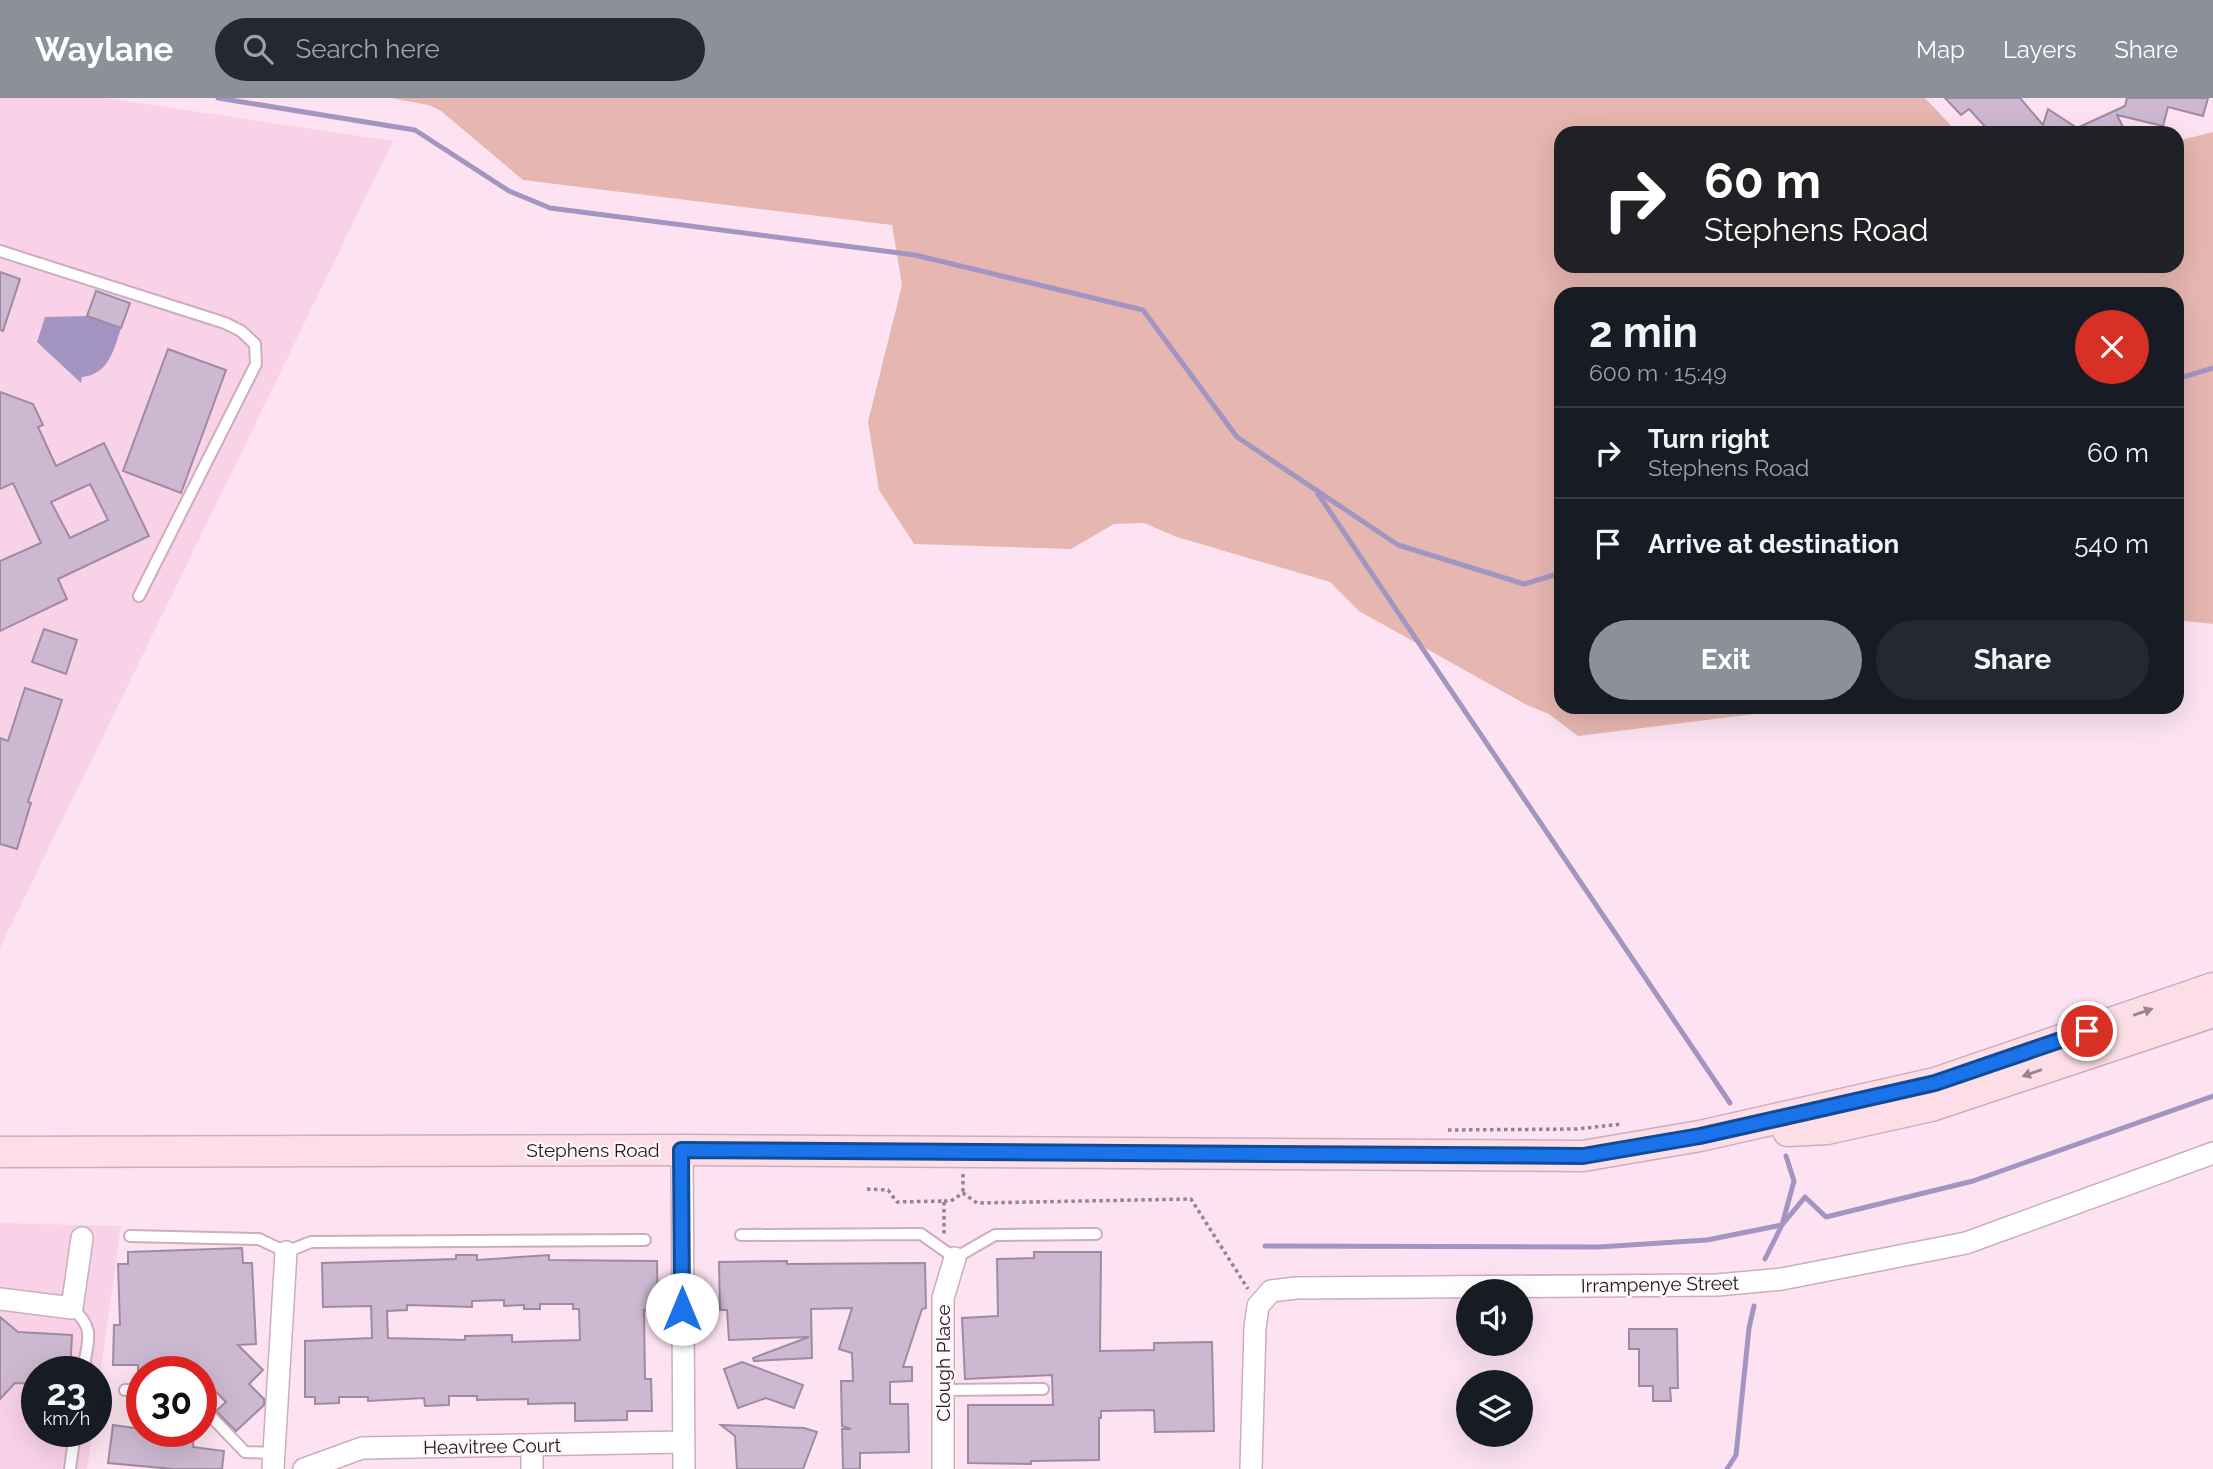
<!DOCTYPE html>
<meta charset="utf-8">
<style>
body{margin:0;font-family:Raleway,sans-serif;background:#242831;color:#f1f3f6;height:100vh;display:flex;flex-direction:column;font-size:26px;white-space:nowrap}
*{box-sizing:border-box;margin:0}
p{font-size:23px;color:#9ea1a6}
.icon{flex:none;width:38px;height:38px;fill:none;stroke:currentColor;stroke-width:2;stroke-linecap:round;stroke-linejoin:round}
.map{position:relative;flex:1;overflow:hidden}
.drawer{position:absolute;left:1554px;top:189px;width:630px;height:427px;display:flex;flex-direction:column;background:#171b24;border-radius:21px;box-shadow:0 7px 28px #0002}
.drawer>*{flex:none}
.guide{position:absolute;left:1554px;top:28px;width:630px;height:147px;border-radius:21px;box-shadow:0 7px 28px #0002;background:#202124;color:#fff;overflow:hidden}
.fabs{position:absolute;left:1456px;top:1181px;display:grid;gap:14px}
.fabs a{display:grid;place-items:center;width:77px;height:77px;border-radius:50%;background:#171b24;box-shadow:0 7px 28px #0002;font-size:35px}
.speed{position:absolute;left:21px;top:1258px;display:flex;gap:14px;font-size:35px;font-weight:700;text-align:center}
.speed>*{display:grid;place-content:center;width:91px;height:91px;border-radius:50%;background:#171b24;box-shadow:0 7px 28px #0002;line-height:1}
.speed small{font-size:18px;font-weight:400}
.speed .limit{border:10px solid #d22;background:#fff;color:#111}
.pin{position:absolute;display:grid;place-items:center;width:60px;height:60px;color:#fff;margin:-30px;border:4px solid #fff;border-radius:50%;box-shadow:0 2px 7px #0007}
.me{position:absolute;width:77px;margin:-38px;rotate:0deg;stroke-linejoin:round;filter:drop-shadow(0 0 5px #0008)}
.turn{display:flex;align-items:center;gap:24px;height:147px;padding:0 35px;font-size:32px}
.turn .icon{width:91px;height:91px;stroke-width:2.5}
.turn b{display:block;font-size:49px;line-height:60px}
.round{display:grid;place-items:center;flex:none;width:74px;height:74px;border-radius:37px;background:#242831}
.headline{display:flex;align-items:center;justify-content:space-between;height:119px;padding:0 35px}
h1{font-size:42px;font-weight:700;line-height:52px}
.action{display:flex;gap:14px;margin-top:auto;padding:14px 35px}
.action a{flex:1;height:80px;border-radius:42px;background:#8c9099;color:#fff;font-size:28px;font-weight:700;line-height:80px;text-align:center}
.action a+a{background:#242831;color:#f1f3f6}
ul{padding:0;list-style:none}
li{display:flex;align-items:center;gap:21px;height:91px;padding:0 35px;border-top:2px solid #363941}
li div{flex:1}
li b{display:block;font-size:26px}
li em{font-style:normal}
header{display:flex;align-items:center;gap:42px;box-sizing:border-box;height:98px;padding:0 35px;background:#8c9099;color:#fff}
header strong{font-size:33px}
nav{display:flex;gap:38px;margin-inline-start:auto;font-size:24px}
.search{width:490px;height:63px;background:#242831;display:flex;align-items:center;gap:18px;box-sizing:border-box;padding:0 24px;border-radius:38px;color:#9ea1a6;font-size:26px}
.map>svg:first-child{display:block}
</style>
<header>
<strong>Waylane</strong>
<div class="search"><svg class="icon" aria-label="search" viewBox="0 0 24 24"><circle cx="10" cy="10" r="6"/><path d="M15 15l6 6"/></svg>Search here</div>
<nav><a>Map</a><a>Layers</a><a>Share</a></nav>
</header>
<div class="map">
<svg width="2213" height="1371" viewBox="0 0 2213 1371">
<rect width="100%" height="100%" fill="#fde3f1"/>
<!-- built -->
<g fill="#f9d2e8">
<path d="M0,0H106L393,43L0,850Z"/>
<path d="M0,1125L121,1128L96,1307V1274H37V1334H93L87,1371H0Z"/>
</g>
<!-- green -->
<path fill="#e6b6b0" d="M391,0H1925L1958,35H1561V168H2177V43L2213,34V526L2177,522V196H1561V609H1811L1578,638L1549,616L1527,607L1359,513L1330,484L1177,439L1144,425L1114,426L1071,451L914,446L879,392L868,324L902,187L892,127L523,82L441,13L429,7Z"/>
<!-- water -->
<path fill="#a395c1" d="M87,218L121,230C114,252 108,277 82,279L81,285L37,244L45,219Z"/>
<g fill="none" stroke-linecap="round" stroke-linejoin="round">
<!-- stream -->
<g stroke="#a395c1" stroke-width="5">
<path d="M218,0L415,32L509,93L550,110L915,157L1143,212L1237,339L1398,447L1524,486L1561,475"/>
<path d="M2177,281L2213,270"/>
<path d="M1318,396L1730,1005"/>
<path d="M1265,1148L1599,1149L1707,1142L1782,1127L1805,1099L1826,1119L1973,1083L2213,998"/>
<path d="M1765,1161L1782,1127L1794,1083L1786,1058"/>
<path d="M1727,1371L1736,1357L1749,1230L1754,1208"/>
</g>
</g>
<!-- building -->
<g fill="#cdb8d1" stroke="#9e8aa2" stroke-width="2" fill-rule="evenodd">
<path d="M1945,0H2020L2043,27L2048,11L2077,30L2125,8L2127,0H2208L2203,18L2168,9L2163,28L2117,17L2126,35H1991L1969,11L1961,17Z"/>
<path d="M0,174L20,181L3,233L0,232Z"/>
<path d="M96,193L130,205L121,230L87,218Z"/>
<path d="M168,251L226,272L181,395L123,373Z"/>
<path d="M0,294L33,306L43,327L38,329L56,368L104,345L149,438L58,481L67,501L0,533V463L41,445L13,385L0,391ZM90,386L108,422L70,440L51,404Z"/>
<path d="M44,531L77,542L66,576L32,564Z"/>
<path d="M25,590L62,602L28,704L31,705L17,751L0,746V640L8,643Z"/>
<path d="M242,1150L243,1165H252L256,1246L238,1247L263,1272L249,1286L264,1301V1307L236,1333L216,1313L226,1304L201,1279V1274H138V1267H113L114,1227H120L118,1166H128V1154Z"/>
<path d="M1034,1154H1101L1100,1253L1154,1252V1245L1212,1244L1214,1333L1155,1334L1154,1312L1101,1313V1320H1099V1362L1031,1363V1366L968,1365V1307H1053L1052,1277L965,1281L962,1220L998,1218L997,1161L1034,1160Z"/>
<path d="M456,1157H477V1162L549,1157V1162L657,1163L658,1212H644L645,1281H651L652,1313H627V1322L575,1323V1305L528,1306V1301L477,1302V1298H449V1307L425,1308L424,1300L368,1303V1299H339V1305L315,1306V1299H305V1243L372,1240L371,1208L323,1209L322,1165L456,1161ZM504,1202V1208L524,1207V1211H540V1206H573V1211H579L580,1242L512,1244V1237L465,1238V1242L388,1240L387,1213L407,1212V1207L472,1209V1203Z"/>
<path d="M787,1163V1166L925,1165L926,1210L922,1211L903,1269H912V1283L890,1284V1306H908L909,1354L860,1355V1371H843L842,1331H851L842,1328L841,1283H853L852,1255L839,1251L852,1210L811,1211L812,1260L754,1263L753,1260L809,1239L729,1242L727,1212H720L719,1164Z"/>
<path d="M0,1219L18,1234L72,1237L70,1274H37V1286L15,1285L0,1301Z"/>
<path d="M1629,1231H1677L1678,1290H1670L1671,1303H1653V1288H1639V1251H1629Z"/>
<path d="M742,1264L803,1287L794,1310L766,1300L738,1310L724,1271Z"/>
<path d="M113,1327L142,1331V1334H194L193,1349L224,1353L222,1371H173L108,1365Z"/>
<path d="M721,1327L804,1330L817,1334L803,1371H737L735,1338Z"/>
</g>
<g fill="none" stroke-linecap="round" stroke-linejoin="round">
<!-- lane casing -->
<g stroke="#cbadbe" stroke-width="14">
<g id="lane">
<path d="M0,153L225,225L241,233L255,246L256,266L139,498"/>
<path d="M741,1137L921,1136L955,1160L995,1137L1096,1136"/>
<path d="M130,1138L259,1141L286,1154L311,1144L645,1142"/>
<path d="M72,1210C97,1232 87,1243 83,1274"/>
<path d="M125,1292H142"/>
<path d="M943,1292L1043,1291"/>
<path d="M201,1308L245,1354L274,1355"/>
<path d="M70,1371L75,1334"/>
</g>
</g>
<!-- street casing -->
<g stroke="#cbadbe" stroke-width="24">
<g id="street">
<path d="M682,1052L684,1371"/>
<path d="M0,1201L72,1210L82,1140"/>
<path d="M532,1348V1371"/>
<path d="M273,1371L286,1154"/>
<path d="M304,1371L362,1350L683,1344"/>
<path d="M943,1371V1200L955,1160"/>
<path d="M1251,1371L1255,1230L1258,1208L1271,1193L1296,1190L1717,1187L1782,1181L1966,1145L2213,1055"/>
</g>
</g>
<!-- secondary casing -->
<g stroke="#cbadbe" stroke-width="33">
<g id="secondary">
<path d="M1788,1033L1827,1031L1931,1008L2213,914"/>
<path d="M0,1054L682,1052L1583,1058L1700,1038L1935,985L2213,890"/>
</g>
</g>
<!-- path -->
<g stroke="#95838d" stroke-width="3.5" stroke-dasharray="3.5 3.5" stroke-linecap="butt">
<path d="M1448,1032L1577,1031L1622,1026"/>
<path d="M963,1076V1095"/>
<path d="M867,1091L888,1092L897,1104L944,1103V1136"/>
<path d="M944,1103H951L963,1095L977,1105L1191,1101L1248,1191"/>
</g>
<!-- lane -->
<use href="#lane" stroke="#fff" stroke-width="10"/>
<!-- street -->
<use href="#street" stroke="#fff" stroke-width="21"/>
<!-- secondary -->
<use href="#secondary" stroke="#fedee6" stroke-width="30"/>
</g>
<!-- one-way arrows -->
<defs><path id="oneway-solid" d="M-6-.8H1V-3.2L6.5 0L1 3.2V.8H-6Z" transform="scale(1.75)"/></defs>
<g fill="#9b858c">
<use href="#oneway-solid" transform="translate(2143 914) rotate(-19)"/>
<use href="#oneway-solid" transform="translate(2032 975) rotate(161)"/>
</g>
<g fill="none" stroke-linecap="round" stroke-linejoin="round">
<!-- route casing -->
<g stroke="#114b97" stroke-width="18">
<path id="route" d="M682,1211L681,1052L1583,1058L1700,1038L1935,985L2087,933"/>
</g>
<!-- route -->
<use href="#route" stroke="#1a73e8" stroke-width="12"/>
</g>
<g text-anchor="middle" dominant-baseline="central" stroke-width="5" stroke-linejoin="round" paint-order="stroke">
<!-- street labels -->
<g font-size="19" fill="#22181e" stroke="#fdf7fa">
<text x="593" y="1052">Stephens Road</text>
<text transform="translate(1660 1186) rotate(-1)">Irrampenye Street</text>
<text transform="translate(943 1265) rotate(-90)">Clough Place</text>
<text transform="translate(492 1348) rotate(-1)">Heavitree Court</text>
</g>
</g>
</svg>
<div class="fabs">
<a><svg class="icon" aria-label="sound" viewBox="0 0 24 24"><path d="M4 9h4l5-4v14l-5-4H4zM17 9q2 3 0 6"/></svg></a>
<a><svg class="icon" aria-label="layers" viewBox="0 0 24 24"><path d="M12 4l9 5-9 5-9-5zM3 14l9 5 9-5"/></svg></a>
</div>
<div class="speed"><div>23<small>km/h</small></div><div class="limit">30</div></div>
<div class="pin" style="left:2087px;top:933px;background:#d93025"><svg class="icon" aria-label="arrive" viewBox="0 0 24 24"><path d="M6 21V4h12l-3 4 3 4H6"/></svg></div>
<svg class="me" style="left:682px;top:1211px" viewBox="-20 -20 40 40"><circle r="19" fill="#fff"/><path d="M0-13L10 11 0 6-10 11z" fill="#1a73e8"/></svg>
<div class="guide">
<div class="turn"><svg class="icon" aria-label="right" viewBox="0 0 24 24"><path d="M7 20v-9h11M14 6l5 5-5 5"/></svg><div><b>60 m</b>Stephens Road</div></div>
</div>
<section class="drawer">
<div class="headline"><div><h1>2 min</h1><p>600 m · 15:49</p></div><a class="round" style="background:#d93025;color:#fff"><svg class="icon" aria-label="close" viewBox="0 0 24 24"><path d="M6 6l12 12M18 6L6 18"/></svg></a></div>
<ul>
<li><svg class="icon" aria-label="right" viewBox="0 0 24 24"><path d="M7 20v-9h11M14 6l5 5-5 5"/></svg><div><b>Turn right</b><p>Stephens Road</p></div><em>60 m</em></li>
<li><svg class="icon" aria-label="arrive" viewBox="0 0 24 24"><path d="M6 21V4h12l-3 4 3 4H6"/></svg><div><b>Arrive at destination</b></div><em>540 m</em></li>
</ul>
<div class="action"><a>Exit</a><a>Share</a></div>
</section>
</div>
